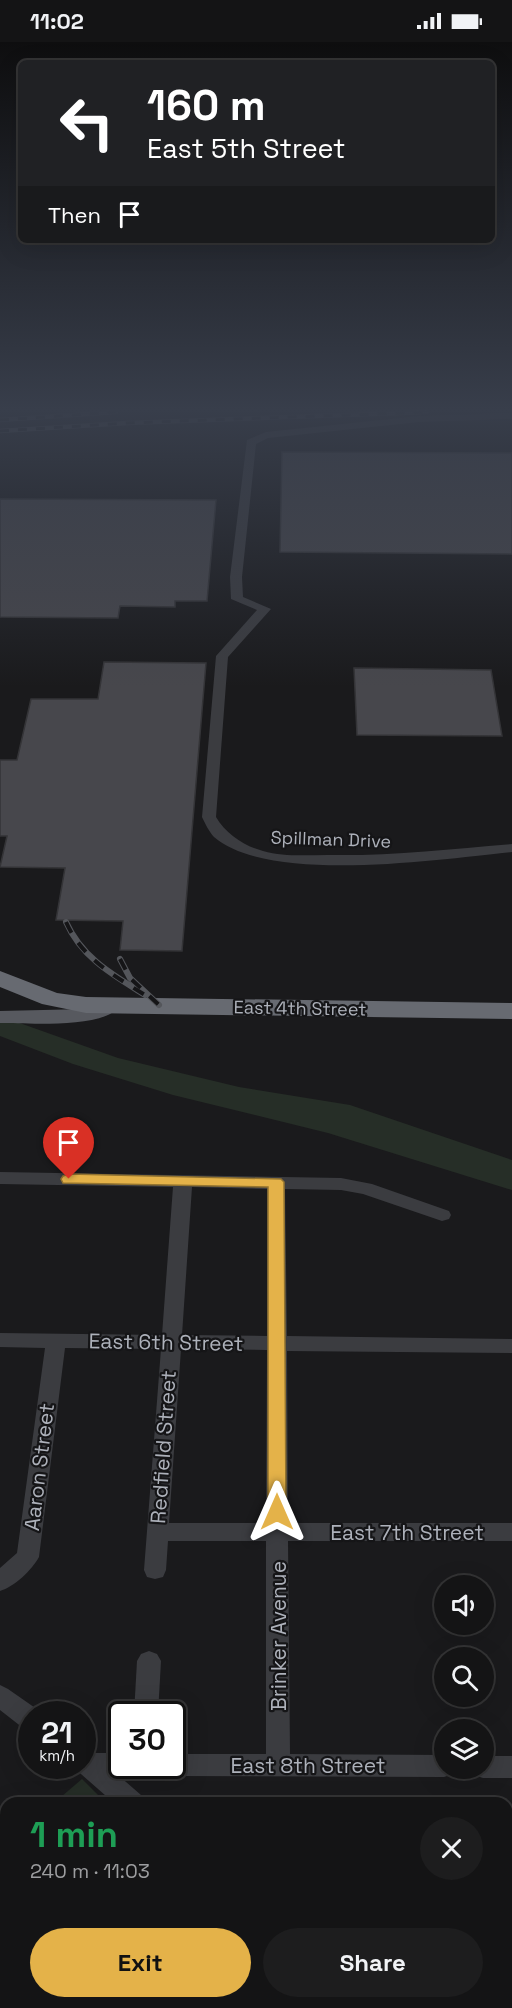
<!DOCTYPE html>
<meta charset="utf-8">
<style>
body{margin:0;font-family:"Space Grotesk",sans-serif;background:#1d1d1e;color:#f1f3f6;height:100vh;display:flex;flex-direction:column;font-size:22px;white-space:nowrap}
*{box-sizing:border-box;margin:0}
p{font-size:20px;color:#9d9ea0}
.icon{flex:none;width:33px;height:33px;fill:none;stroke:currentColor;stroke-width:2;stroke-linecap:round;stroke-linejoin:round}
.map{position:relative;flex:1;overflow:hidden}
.drawer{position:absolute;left:0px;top:1755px;width:513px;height:212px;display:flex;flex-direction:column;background:#141415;border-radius:18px 18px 0 0;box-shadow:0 6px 24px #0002,0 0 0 2px #333334}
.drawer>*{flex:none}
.hud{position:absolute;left:18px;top:18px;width:477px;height:183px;border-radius:9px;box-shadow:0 6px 24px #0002,0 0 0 2px #333334;background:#202124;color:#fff;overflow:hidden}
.fabs{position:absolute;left:434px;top:1533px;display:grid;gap:12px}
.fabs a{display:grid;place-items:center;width:60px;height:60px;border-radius:50%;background:#141415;box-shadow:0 6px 24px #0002,0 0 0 2px #333334;font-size:30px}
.speed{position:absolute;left:18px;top:1659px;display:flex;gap:12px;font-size:30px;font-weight:700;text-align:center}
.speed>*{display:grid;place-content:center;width:78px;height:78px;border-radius:50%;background:#141415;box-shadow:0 6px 24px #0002,0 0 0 2px #333334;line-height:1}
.speed small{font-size:15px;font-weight:400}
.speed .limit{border:3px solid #111;border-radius:9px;background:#fff;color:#111}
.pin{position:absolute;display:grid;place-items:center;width:51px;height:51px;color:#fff;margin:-62px -26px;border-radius:50% 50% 50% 0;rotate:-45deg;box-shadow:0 0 6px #0007}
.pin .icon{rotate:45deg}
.me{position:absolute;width:66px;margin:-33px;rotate:0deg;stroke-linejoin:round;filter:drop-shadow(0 0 4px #0008)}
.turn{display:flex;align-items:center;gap:21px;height:126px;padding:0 30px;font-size:27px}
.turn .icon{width:78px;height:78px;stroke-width:2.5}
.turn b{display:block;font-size:42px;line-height:51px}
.then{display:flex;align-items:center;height:57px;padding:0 30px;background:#0003;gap:12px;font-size:22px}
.round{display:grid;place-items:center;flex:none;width:63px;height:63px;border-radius:32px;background:#1d1d1e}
.overview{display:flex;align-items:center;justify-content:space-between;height:102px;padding:0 30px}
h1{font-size:36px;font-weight:700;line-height:45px;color:#1e9e55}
.action{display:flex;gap:12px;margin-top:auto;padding:12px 30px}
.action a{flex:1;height:69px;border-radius:36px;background:#e4b249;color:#111;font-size:24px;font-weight:700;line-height:69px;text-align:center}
.action a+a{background:#1d1d1e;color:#f1f3f6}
.status{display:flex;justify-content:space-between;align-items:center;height:42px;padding:0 30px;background:#141415;direction:ltr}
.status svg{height:16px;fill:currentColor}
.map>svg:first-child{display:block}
</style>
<div class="status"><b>11:02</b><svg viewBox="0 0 49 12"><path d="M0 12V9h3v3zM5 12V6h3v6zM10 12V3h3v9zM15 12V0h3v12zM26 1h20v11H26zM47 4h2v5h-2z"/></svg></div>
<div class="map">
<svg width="512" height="1966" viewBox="0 0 512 1966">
<rect width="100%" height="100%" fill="#1a1a1c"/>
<!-- green -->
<g fill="#262e27">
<path d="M0,974L118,1016L239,1045L350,1063L512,1118V1148L328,1091L173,1053L73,1022L0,994Z"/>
<path d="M82,1737L106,1761H54Z"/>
<path d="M6,1802V1960H283L287,1966H0V1807Z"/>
</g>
<!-- building -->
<g fill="#47474c" stroke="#343437" stroke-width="1.5">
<path d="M282,410L512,411V512L280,510Z"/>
<path d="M0,457L216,458L207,559H175V565L120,564L118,576L0,575Z"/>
<path d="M104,620L206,621L182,909L120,908L123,879L56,878L65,826L0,825L7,794H0V718H17L31,657H98Z"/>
<path d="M354,626L491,628L502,694L357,693Z"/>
</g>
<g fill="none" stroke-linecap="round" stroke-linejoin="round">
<!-- minor -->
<g fill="#3b3c40" fill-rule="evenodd">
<path d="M512,371V377L419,380L268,396L256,402L242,535L243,555L271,567L228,615L216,775C226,792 244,804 263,809C284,815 306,813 328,813C390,814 450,807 512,802V810C440,817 270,843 214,795C209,790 205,781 202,775L216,614L257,568L231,557L230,535L247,398L266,390L419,374Z"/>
<path d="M0,1130L341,1136L372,1142L449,1169L451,1173L449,1177L442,1179L363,1152L341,1148L285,1147L287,1294L512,1297V1311L287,1309L288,1481H512V1499H288L290,1712L444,1713V1726H455L453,1732L444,1735L172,1734L163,1731L160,1724H172V1712H266V1499H168L166,1528L163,1535L155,1537L147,1535L144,1528L161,1307L65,1306L39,1515C32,1528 14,1545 0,1549V1526L17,1511L45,1306L0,1305V1291L162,1293L173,1145L0,1142ZM192,1145L267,1147V1294L182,1293ZM181,1307L267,1308L266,1481H169Z"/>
<path d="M149,1609L157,1612L161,1619L158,1672H134L137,1619L141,1612Z"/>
<path d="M0,1643L8,1647L41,1670L42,1672H32V1689L23,1686L0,1668Z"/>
<path d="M82,1706L93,1711H122V1724H134L131,1730L118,1733L141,1753L145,1761H114L73,1725L82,1724Z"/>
<path d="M483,1714H512V1736H483L474,1733L471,1726H483Z"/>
<path d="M291,1960H321L324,1966H294Z"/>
</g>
<!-- major -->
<path fill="#57595f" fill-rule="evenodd" d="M110,958L117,960L120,964C104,987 27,981 0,981V969L86,967Z"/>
<!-- highway -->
<path fill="#676a71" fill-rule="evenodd" d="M0,929L57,951L86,955L512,961V977L86,971L42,962L0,945Z"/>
<!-- rail-far1 casing -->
<g stroke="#54565b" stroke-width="4.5">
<g id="rail-far1">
<path d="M0,378L116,370"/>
<path d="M0,389L127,381L427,370"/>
</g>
</g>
<!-- rail casing -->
<g stroke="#54565b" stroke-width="6">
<g id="rail">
<path d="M66,880C82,916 113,933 145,953"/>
<path d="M120,917L130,936L159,963"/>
</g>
</g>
<!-- rail-far1 -->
<use href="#rail-far1" stroke="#151517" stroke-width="3" stroke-dasharray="9" stroke-linecap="butt"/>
<!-- rail -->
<use href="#rail" stroke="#151517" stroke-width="4" stroke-dasharray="12" stroke-linecap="butt"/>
</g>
<!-- sky -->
<linearGradient id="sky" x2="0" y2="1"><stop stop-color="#0e0e0f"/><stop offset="0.57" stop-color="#383e4b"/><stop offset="1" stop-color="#383e4b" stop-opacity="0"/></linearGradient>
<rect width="512" height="645" fill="url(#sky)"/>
<!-- route -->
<path fill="#e4b249" stroke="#94742f" stroke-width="1.5" d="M69,1132L281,1137L284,1140L286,1470L284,1475L277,1477L271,1475L268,1470V1145L63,1141L61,1137L63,1134Z"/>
<g text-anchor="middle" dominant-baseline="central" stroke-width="4.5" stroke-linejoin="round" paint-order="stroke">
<!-- street labels -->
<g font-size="18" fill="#adb1ba" stroke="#151517">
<text transform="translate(331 797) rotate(2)">Spillman Drive</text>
<text transform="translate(300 966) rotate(1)">East 4th Street</text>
</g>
<!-- near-street labels -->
<g font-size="21" fill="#adb1ba" stroke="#151517">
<text transform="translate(166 1300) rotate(1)">East 6th Street</text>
<text transform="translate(163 1405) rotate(-86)">Redfield Street</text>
<text transform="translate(39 1425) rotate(-83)">Aaron Street</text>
<text x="407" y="1490">East 7th Street</text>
<text transform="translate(278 1594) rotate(-90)">Brinker Avenue</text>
<text x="308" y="1723">East 8th Street</text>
</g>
</g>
</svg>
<div class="fabs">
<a><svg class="icon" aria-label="sound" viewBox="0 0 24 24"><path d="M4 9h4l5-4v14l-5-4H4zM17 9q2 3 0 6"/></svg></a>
<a><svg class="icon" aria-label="search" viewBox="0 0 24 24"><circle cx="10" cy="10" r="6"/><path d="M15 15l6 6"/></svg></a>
<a><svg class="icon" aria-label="layers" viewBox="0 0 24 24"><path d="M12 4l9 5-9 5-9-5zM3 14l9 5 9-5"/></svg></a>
</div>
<div class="speed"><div>21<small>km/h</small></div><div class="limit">30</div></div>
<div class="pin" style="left:69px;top:1137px;background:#d93025"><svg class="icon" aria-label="arrive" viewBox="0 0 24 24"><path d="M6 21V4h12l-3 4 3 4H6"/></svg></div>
<svg class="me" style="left:277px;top:1470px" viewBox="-20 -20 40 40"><path d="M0-17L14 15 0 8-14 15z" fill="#e4b249" stroke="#fff" stroke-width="4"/></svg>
<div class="hud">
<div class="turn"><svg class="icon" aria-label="left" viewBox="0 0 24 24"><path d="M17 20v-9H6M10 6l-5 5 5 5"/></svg><div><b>160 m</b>East 5th Street</div></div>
<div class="then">Then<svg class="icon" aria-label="arrive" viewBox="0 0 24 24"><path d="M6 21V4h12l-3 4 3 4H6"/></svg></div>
</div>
<section class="drawer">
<div class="overview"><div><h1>1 min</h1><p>240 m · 11:03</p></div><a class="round"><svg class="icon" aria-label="close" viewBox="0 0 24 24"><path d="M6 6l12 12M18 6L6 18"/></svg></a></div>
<div class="action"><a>Exit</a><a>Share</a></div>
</section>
</div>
